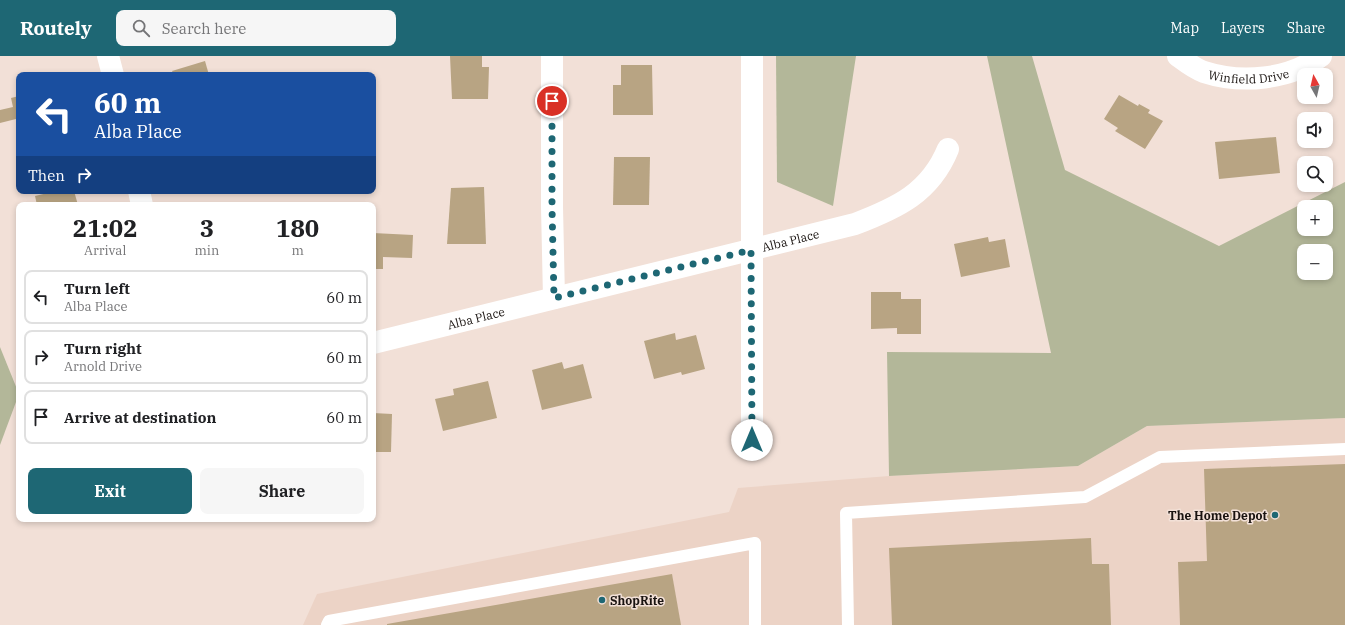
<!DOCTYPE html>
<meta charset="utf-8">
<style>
body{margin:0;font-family:"IBM Plex Serif",serif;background:#f6f6f6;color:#202124;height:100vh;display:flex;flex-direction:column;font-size:15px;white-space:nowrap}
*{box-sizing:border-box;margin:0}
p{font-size:13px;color:#757577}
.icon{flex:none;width:22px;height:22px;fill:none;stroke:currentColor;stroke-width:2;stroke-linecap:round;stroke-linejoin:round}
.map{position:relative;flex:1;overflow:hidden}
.drawer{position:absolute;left:16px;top:146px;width:360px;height:320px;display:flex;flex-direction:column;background:#fff;border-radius:8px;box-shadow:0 2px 6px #0003}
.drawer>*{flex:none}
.top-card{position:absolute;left:16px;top:16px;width:360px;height:122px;border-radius:8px;box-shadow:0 2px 6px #0003;background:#1a4fa0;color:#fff;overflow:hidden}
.needle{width:26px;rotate:352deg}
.tools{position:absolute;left:1297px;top:12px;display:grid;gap:8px}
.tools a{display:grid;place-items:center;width:36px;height:36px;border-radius:8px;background:#fff;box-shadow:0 2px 6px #0003;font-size:20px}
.pin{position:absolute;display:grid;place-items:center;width:34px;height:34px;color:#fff;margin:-17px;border:2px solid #fff;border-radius:50%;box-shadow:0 1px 4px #0007}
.me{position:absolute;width:44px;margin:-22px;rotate:0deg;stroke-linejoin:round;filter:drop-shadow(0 0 3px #0008)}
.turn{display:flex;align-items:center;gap:14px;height:84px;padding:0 12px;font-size:18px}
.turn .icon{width:52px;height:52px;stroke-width:2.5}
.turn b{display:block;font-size:28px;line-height:34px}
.then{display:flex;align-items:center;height:38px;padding:0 12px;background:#0003;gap:8px;font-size:15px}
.eta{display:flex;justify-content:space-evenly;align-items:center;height:68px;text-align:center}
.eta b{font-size:24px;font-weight:700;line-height:28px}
.primary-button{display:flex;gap:8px;margin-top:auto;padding:8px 12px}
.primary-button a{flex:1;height:46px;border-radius:8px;background:#1e6774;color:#fff;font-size:16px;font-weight:700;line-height:46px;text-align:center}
.primary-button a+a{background:#f6f6f6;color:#202124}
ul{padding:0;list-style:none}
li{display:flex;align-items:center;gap:12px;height:54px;margin:0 8px 6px;padding:0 4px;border:2px solid #e0e0e0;border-radius:8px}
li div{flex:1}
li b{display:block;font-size:15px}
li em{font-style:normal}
header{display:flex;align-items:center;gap:24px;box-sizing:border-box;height:56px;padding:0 20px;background:#1e6774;color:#fff}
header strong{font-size:19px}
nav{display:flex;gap:22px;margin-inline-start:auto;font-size:14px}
.search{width:280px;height:36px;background:#f6f6f6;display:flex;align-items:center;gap:10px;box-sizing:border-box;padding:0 14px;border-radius:8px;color:#757577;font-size:15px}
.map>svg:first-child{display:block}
</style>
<header>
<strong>Routely</strong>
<div class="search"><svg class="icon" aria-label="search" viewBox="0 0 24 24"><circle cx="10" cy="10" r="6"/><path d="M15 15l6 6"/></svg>Search here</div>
<nav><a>Map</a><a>Layers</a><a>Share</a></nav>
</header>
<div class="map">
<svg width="1345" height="569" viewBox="0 0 1345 569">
<rect width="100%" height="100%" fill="#f2e0d7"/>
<!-- built -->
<path fill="#ecd3c6" d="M1345,362V569H303L317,538L729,456L738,432L889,420L1078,410L1147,370Z"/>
<!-- green -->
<g fill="#b3b799" fill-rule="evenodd">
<path d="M776,0H856L833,150L777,126Z"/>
<path d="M987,0H1032L1065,114L1219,190L1345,126V362L1147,370L1078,410L889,420L887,296L1051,297ZM1304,151H1326V173H1304ZM1304,195H1326V217H1304Z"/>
<path d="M0,291L19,338L0,389Z"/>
</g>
<!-- building -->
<g fill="#b8a483">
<path d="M450,0H482V11H489L488,43H452Z"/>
<path d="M205,5L209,19H174L172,15Z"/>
<path d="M621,9H652L653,59H613V29H621Z"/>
<path d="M1119,39L1138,50L1139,48L1150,54L1148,57L1163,65L1145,93L1115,75L1118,72L1104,63Z"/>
<path d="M19,40V68H18L16,63L0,67V54L13,51L11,42Z"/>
<path d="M1276,81L1280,117L1219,123L1215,86Z"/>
<path d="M614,101H650L649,149H613Z"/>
<path d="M484,131L486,188H447L451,132Z"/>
<path d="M56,135H74L78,149H37L35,140Z"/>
<path d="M373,177L413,179L412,202L383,201V213H373Z"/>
<path d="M988,181L989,186L1005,183L1010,211L961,221L954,188Z"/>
<path d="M871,236H901V243H921V278H897V272L871,273Z"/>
<path d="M675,277L676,284L696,279L705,313L682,319L681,316L654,323L644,285Z"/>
<path d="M562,306L564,313L583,308L592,342L542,354L532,314Z"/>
<path d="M488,325L497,362L443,375L435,343L454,339L453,333Z"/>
<path d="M373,357L392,358L391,396H373Z"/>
<path d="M1345,408V569H1180L1178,506L1207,505L1204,413Z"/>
<path d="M1091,482L1092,508H1109L1111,569H892L889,492Z"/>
<path d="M672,518L681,569H387V568Z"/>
</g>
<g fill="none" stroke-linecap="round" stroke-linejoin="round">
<!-- lane -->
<g stroke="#fff" stroke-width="12">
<path d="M327,569L329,565L755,487V569"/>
<path d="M848,569L846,457L1085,441L1160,401L1345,393"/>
</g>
<!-- street -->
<g stroke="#fff" stroke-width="22">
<path d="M108,0L113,19"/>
<path d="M552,0V151L554,242"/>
<path d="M752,0V385"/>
<path id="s1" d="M1178,0C1186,6 1195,13 1204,16C1241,28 1289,24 1321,0"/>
<path d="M139,135L142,149"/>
<path id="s2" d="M373,287L855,168C897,152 930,137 948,93"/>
</g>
</g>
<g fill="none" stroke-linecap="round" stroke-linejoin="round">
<!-- route -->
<path stroke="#1e6774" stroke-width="7" stroke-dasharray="0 12.6" d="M552,45V151L554,242L751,194L752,384"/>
</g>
<!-- markers -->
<g fill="#1e6774" stroke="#f2e0d7" stroke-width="1.5">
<circle cx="1275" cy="459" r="4"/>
<circle cx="602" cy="544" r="4"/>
</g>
<g text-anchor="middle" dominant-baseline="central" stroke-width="3" stroke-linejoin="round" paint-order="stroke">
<!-- street labels -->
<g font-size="12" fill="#191310" stroke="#f2e0d7">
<text stroke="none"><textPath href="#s1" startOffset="76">Winfield Drive</textPath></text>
<text stroke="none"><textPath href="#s2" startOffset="430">Alba Place</textPath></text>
<text stroke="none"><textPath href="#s2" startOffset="106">Alba Place</textPath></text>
</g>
<!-- poi labels -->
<g font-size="12" font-weight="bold" fill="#191310" stroke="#f2e0d7" text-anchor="end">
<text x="1267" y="459">The Home Depot</text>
<text x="610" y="544" text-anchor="start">ShopRite</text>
</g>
</g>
</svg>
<div class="tools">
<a><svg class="needle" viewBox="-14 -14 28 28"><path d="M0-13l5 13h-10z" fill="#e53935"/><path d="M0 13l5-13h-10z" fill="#757577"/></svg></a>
<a><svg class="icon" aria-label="sound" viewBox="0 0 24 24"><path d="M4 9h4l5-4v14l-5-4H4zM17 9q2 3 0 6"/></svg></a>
<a><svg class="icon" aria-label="search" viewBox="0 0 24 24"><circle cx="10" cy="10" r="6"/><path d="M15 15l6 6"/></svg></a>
<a>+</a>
<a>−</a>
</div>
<div class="pin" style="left:552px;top:45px;background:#d93025"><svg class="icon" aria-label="arrive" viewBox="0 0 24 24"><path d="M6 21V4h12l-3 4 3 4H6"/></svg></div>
<svg class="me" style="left:752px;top:384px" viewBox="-20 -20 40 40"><circle r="19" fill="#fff"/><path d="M0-13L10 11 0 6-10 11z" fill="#1e6774"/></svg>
<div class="top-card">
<div class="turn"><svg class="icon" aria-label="left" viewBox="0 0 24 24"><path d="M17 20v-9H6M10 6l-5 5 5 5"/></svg><div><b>60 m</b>Alba Place</div></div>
<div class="then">Then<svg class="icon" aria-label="right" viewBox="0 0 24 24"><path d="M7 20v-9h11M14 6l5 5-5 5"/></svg></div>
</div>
<section class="drawer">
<div class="eta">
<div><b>21:02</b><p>Arrival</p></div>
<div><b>3</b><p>min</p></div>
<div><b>180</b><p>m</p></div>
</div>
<ul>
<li><svg class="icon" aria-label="left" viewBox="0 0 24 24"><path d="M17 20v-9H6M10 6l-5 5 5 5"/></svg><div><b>Turn left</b><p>Alba Place</p></div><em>60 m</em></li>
<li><svg class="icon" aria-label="right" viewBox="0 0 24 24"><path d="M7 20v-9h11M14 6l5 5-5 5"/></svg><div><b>Turn right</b><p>Arnold Drive</p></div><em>60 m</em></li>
<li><svg class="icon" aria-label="arrive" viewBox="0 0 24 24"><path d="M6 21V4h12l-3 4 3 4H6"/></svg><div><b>Arrive at destination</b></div><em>60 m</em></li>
</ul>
<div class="primary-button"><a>Exit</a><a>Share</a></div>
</section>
</div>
